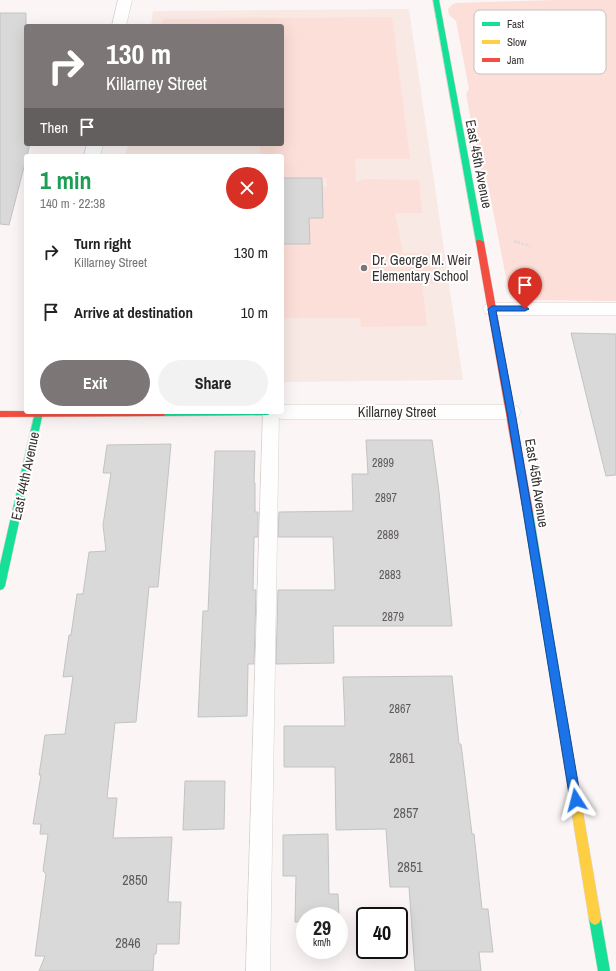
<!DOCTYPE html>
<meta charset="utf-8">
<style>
body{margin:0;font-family:"Archivo Narrow",sans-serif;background:#f2f2f2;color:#222;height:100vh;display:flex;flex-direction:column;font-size:15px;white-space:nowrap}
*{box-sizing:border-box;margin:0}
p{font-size:13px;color:#767676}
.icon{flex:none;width:22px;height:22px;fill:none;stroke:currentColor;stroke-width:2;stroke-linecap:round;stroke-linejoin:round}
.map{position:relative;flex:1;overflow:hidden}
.side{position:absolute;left:24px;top:154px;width:260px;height:260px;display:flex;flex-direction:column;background:#fff;border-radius:4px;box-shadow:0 4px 16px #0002}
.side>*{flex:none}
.guide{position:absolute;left:24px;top:24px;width:260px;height:122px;border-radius:4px;box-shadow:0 4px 16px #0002;background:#7c7776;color:#fff;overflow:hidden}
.speed{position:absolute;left:296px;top:907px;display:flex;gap:8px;font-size:20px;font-weight:700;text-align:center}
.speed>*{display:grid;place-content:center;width:52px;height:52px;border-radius:50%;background:#fff;box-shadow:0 4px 16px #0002;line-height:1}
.speed small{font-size:10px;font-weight:400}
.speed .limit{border:2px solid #111;border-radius:6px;background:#fff;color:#111}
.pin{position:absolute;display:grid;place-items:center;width:34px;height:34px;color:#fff;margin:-41px -17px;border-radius:50% 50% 50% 0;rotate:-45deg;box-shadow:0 0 4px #0007}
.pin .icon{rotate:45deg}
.me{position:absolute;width:44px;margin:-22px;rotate:351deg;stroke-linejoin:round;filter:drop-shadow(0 0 3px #0008)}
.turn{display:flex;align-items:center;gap:14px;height:84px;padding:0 16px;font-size:18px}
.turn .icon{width:52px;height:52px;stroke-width:2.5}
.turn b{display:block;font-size:28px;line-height:34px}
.then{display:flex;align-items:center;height:38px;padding:0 16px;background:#0003;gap:8px;font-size:15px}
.round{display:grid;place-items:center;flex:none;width:42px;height:42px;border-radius:21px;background:#f2f2f2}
.head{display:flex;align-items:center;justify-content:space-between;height:68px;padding:0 16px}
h1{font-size:24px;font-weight:700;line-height:30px;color:#1e9e55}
.primary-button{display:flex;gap:8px;margin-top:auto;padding:8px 16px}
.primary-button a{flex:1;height:46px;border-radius:24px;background:#7c7776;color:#fff;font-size:16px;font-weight:700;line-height:46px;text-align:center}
.primary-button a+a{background:#f2f2f2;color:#222}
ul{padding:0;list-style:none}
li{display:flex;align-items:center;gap:12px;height:60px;padding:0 16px}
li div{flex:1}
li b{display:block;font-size:15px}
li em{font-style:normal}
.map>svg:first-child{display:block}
</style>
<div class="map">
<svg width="616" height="971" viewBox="0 0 616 971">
<rect width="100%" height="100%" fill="#fbf6f5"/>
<!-- built -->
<path fill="#f8e9e4" d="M409,9L463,380L282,382V156H125L128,144H282V26H151L153,11Z"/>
<!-- green -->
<g fill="#fcdfd8">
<path d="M554,0H616V301L523,300L514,295L508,288L487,180L481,173L466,94L469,89L456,21L449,15L448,9L453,4L457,3Z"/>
<path d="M392,17L410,159H355L356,183L363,179L419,180L422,213H395L403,253H434L438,284H422L427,326L361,327L360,318H282V244L310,243L309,218H323L322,187H327L326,178H282V156H260V144H282V26H161L163,19Z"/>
</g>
<!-- building -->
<g fill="#d9d9da" stroke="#c2c3c4">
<path d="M0,13H26V144H30L9,225L0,224Z"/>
<path d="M282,178H322L323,218H309L310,244H282Z"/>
<path d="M571,333L616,334V475L606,476Z"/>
<path d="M366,440H432L439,492L452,626H333L334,663L276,664L278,590H335L333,537H278L279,512L353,511L352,474H368Z"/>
<path d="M171,444L158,587H149L136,722L115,723L107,798H117L113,838L172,837L168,902H181L179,944H157L156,954H154L153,971H39L45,956H35L46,874L43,871L48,834H40L41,824H33L41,775H39L45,735L65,734L73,676L63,677L69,635H71L77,594H83L89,552L106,551L103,525L111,473H103L107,445Z"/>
<path d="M215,451H255L254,483H255V512H258V537H254L253,590H256L254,664H248L247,716L198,717L203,611H208Z"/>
<path d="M452,676L459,744H461L472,834H474L482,909H488L493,952H479L481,971H415L409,887H390L386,829L336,830L335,767H284V726H345L343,677Z"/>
<path d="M185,781H225L224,829L183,830Z"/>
<path d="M328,834L329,894H338L339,916H305V922H295L296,876H283V835Z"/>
</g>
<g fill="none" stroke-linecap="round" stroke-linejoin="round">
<!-- lane casing -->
<g stroke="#d6d1cf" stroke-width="1">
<path id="lane" d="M263,412H279L270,971H246Z"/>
</g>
<!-- street casing -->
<g stroke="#d6d1cf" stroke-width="1">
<g id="street">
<path d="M118,0H132L126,26H112Z"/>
<path d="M87,144H103L100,156H84Z"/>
<path d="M492,303H616V315H492L485,313L483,309L485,305Z"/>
<path d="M282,405H511L518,407L521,412L518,417L511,419H282L275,417L272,412H282Z"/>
</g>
</g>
<!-- fast casing -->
<g stroke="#d6d1cf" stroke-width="1">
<g id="fast">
<path d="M433,0H439L484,242L480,244L476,242Z"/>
<path d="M35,412H43L5,586L3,589L0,590V565Z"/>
<path d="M159,412H272L268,415L163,416L160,415Z"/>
<path d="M528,509L533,512L559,671L558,674L554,675L550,674L549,671L523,512Z"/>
<path d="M595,913L599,915L601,919L610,971H598L589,919L591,915Z"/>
</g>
</g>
<!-- slow casing -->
<g stroke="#d6d1cf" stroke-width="1">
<path id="slow" d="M554,667L558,668L559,671L601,919L599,923L595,925L591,923L589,919L549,671L550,668Z"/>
</g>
<!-- jam casing -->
<g stroke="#d6d1cf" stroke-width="1">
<g id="jam">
<path d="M477,240H480L484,242L533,512L528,515L523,512L476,242Z"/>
<path d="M0,411L167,412V413L163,416L0,417Z"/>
</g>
</g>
<!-- path-far1 -->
<path stroke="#dcdad9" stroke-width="2" stroke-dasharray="1.5 1.5" stroke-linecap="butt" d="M514,241L518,242"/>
<!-- path -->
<g stroke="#dcdad9" stroke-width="2.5" stroke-dasharray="2 2" stroke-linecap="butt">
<path d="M514,241L530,246"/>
<path d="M520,283L544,278"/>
</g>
<!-- lane -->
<use href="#lane" fill="#fefefe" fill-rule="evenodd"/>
<!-- street -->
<use href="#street" fill="#fefefe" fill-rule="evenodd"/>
<!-- fast -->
<use href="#fast" fill="#16e098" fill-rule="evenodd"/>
<!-- slow -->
<use href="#slow" fill="#ffcf43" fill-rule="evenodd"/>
<!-- jam -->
<use href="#jam" fill="#f24e42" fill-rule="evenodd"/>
</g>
<!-- route -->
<path fill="#1a73e8" stroke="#114b97" d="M492,306H525L529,309L525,311H496L515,412L581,800L580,804L576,805L572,804L570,800L507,412L488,309Z"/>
<!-- markers -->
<circle fill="#7c7776" stroke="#fff" stroke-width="1.5" cx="364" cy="268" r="4"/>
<g text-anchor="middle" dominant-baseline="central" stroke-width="4" stroke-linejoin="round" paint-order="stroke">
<!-- number labels -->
<g font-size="12" fill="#605c5b">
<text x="383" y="463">2899</text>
<text x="386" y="498">2897</text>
<text x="388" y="535">2889</text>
<text x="390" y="575">2883</text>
<text x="393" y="617">2879</text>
<text x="400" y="709">2867</text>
</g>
<!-- street labels -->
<g font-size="14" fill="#383231" stroke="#fff">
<text transform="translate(479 164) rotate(79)">East 45th Avenue</text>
<text x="397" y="412">Killarney Street</text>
<text transform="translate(25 476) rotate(-78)">East 44th Avenue</text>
<text transform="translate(537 483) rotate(81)">East 45th Avenue</text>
</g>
<!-- poi labels -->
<g font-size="14" fill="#383231" stroke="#fff" text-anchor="start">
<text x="372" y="260">Dr. George M. Weir<tspan x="372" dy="16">Elementary School</tspan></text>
</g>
<!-- near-number labels -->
<g font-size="14" fill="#605c5b">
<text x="402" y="758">2861</text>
<text x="406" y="813">2857</text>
<text x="410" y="867">2851</text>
<text x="135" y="880">2850</text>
<text x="128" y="943">2846</text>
</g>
</g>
<!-- legend -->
<rect x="474" y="10" width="132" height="64" rx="6" fill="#fff" stroke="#c3c2c1" stroke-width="1"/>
<rect x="482" y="22" width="18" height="4" fill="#16e098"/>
<rect x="482" y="40" width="18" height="4" fill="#ffcf43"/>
<rect x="482" y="58" width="18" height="4" fill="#f24e42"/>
<g font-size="11" fill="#383231">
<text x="507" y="28">Fast</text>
<text x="507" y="46">Slow</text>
<text x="507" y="64">Jam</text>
</g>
</svg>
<div class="speed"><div>29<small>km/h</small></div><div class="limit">40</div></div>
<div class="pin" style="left:525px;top:309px;background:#d93025"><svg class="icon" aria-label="arrive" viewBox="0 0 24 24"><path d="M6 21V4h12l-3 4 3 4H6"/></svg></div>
<svg class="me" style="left:576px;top:800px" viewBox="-20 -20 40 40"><path d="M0-17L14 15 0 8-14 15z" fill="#1a73e8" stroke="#fff" stroke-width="4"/></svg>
<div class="guide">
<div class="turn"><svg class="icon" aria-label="right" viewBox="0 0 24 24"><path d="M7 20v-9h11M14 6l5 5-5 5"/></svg><div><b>130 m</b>Killarney Street</div></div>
<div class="then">Then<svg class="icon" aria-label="arrive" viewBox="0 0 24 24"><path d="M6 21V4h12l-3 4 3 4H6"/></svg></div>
</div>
<section class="side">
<div class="head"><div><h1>1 min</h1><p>140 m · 22:38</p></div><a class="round" style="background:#d93025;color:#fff"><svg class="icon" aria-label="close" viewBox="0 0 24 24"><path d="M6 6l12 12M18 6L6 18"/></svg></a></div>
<ul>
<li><svg class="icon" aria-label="right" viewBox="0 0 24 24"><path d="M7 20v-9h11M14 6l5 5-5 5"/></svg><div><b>Turn right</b><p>Killarney Street</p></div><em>130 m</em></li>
<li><svg class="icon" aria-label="arrive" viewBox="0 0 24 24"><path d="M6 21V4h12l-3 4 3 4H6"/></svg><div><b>Arrive at destination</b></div><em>10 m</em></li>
</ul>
<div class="primary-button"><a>Exit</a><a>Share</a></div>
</section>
</div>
